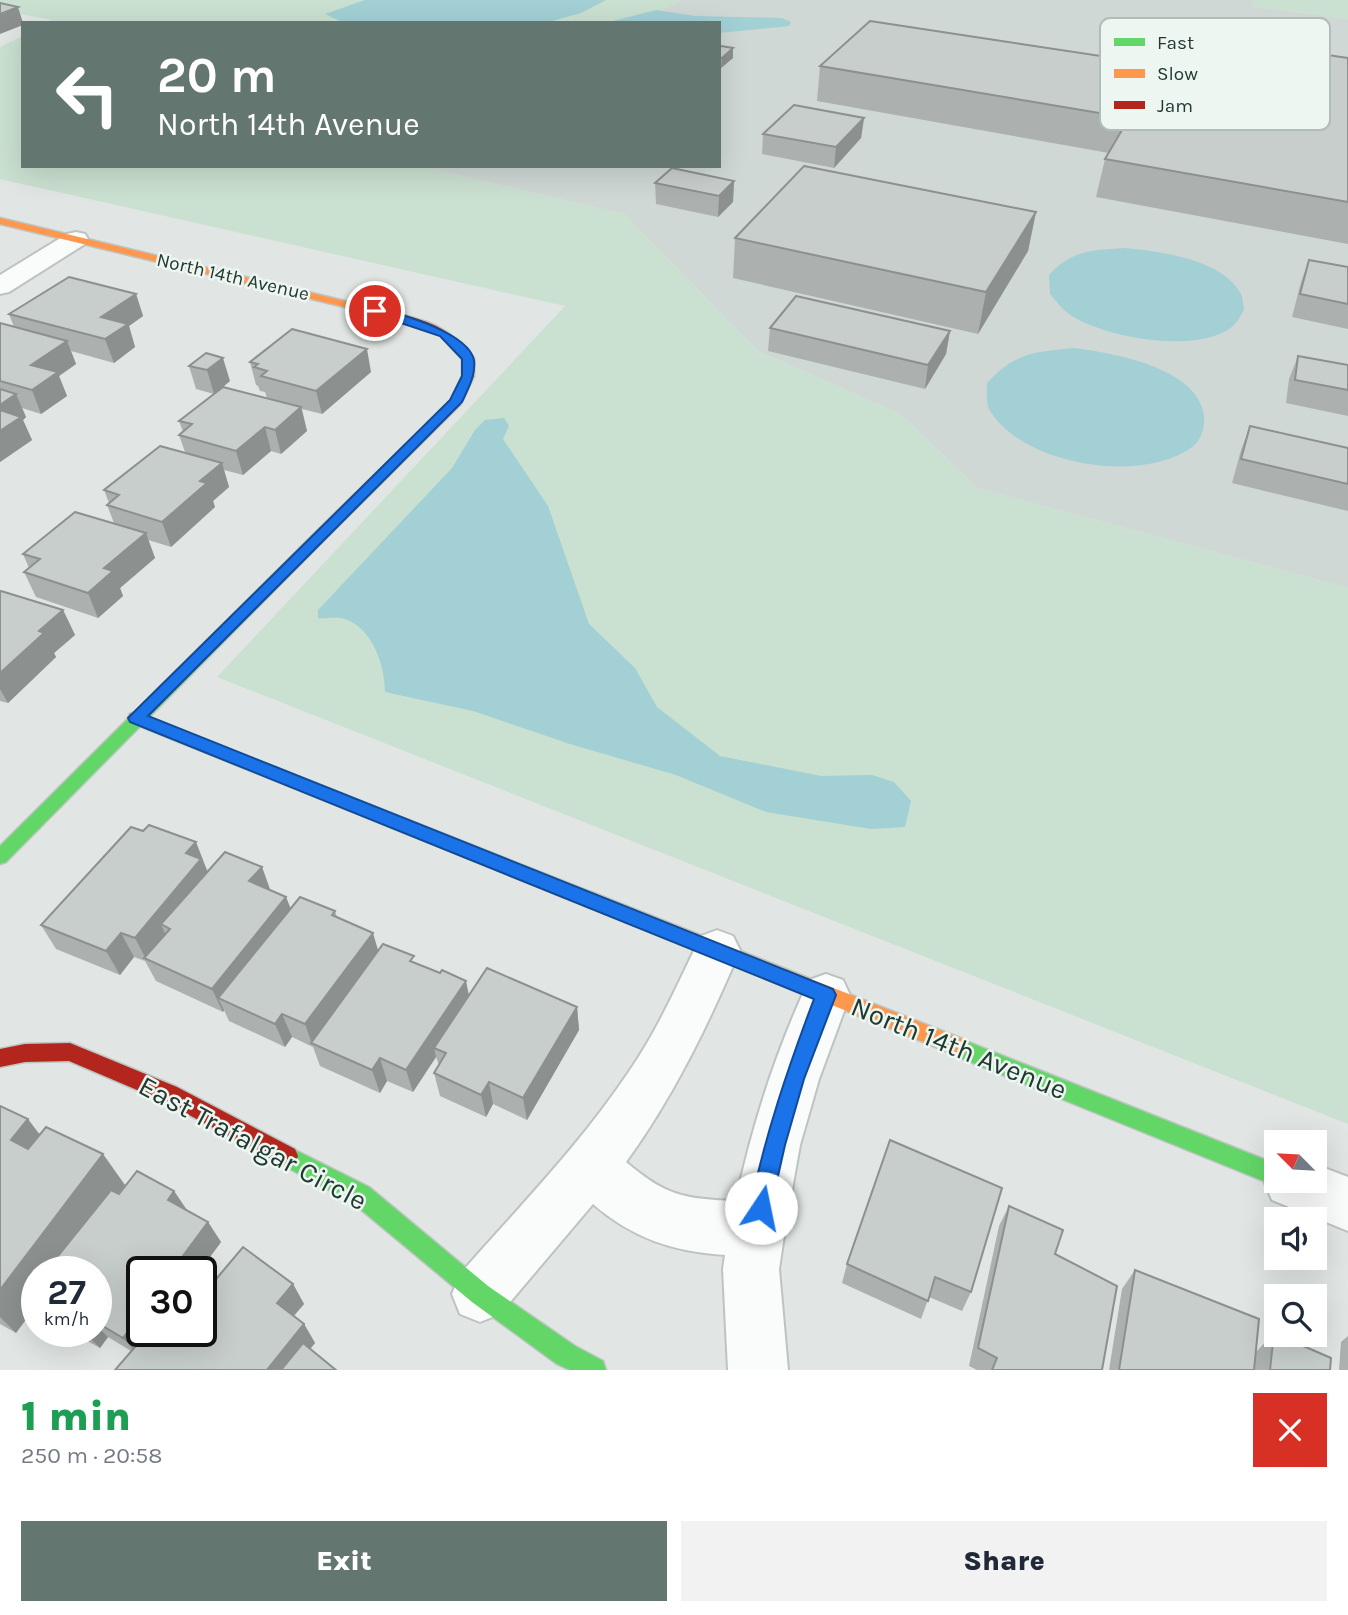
<!DOCTYPE html>
<meta charset="utf-8">
<style>
body{margin:0;font-family:Karla,sans-serif;background:#f2f2f3;color:#1f2937;height:100vh;display:flex;flex-direction:column;font-size:26px;white-space:nowrap}
*{box-sizing:border-box;margin:0}
p{font-size:23px;color:#747a83}
.icon{flex:none;width:38px;height:38px;fill:none;stroke:currentColor;stroke-width:2;stroke-linecap:round;stroke-linejoin:round}
.map{position:relative;height:1370px;overflow:hidden}
.drawer{display:flex;flex-direction:column;background:#fff;flex:1}
.drawer>*{flex:none}
.top-card{position:absolute;left:21px;top:21px;width:700px;height:147px;border-radius:0px;box-shadow:0 7px 28px #0002;background:#647670;color:#fff;overflow:hidden}
.needle{width:46px;rotate:294deg}
.fabs{position:absolute;left:1264px;top:1130px;display:grid;gap:14px}
.fabs a{display:grid;place-items:center;width:63px;height:63px;border-radius:0px;background:#fff;box-shadow:0 7px 28px #0002;font-size:35px}
.speed{position:absolute;left:21px;top:1256px;display:flex;gap:14px;font-size:35px;font-weight:700;text-align:center}
.speed>*{display:grid;place-content:center;width:91px;height:91px;border-radius:50%;background:#fff;box-shadow:0 7px 28px #0002;line-height:1}
.speed small{font-size:18px;font-weight:400}
.speed .limit{border:4px solid #111;border-radius:10px;background:#fff;color:#111}
.pin{position:absolute;display:grid;place-items:center;width:60px;height:60px;color:#fff;margin:-30px;border:4px solid #fff;border-radius:50%;box-shadow:0 2px 7px #0007}
.me{position:absolute;width:77px;margin:-38px;rotate:11deg;stroke-linejoin:round;filter:drop-shadow(0 0 5px #0008)}
.turn{display:flex;align-items:center;gap:24px;height:147px;padding:0 21px;font-size:32px}
.turn .icon{width:91px;height:91px;stroke-width:2.5}
.turn b{display:block;font-size:49px;line-height:60px}
.round{display:grid;place-items:center;flex:none;width:74px;height:74px;border-radius:0px;background:#f2f2f3}
.headline{display:flex;align-items:center;justify-content:space-between;height:119px;padding:0 21px}
h1{font-size:42px;font-weight:800;line-height:52px;color:#1e9e55}
.primary-button{display:flex;gap:14px;margin-top:auto;padding:14px 21px}
.primary-button a{flex:1;height:80px;border-radius:0px;background:#647670;color:#fff;font-size:28px;font-weight:800;line-height:80px;text-align:center}
.primary-button a+a{background:#f2f2f3;color:#1f2937}
.map>svg:first-child{display:block}
</style>
<div class="map">
<svg width="1348" height="1370" viewBox="0 0 1348 1370">
<rect width="100%" height="100%" fill="#e1e6e4"/>
<!-- built -->
<path fill="#cfd8d4" d="M682,0H1254L1252,6L1348,19V588L977,488L902,415L758,351L624,214L418,166H719V23H634Z"/>
<!-- green -->
<g fill="#cae0d0">
<path d="M0,0H682L634,23H48L52,20L0,10Z"/>
<path d="M1254,0H1348V19L1251,6Z"/>
<path d="M23,36V166H418L624,214L758,351L902,415L977,488L1348,588V1124L217,677L565,306L0,179V47Z"/>
</g>
<!-- water -->
<g fill="#a2d0d5">
<path d="M365,0H606L581,13L545,23H344L325,14Z"/>
<path d="M656,10L695,16L782,18L791,22L789,26L719,33V23H605Z"/>
<path d="M1124,248C1158,251 1223,259 1241,294C1243,298 1243,305 1244,310C1241,314 1239,320 1235,324C1203,356 1103,338 1069,314C1062,309 1056,301 1050,294L1049,275C1072,250 1092,250 1124,248Z"/>
<path d="M1074,348C1112,353 1197,367 1204,415C1205,427 1202,440 1192,447C1141,485 1021,465 989,409C986,402 987,391 987,383C1016,352 1034,352 1074,348Z"/>
<path d="M504,418L509,426L503,439L548,506L589,624L635,668L657,707L720,756L821,776L872,775L894,782L911,801L905,827L871,829L766,812L676,775L570,744L473,711L385,692C385,667 373,628 345,619C337,616 326,619 318,618V610L452,468L475,430L485,420Z"/>
</g>
<g fill="none" stroke-linecap="round" stroke-linejoin="round">
<!-- street casing -->
<g stroke="#bec3c1" stroke-width="4">
<g id="street">
<path d="M76,232L85,234L88,239L85,244L9,292L0,294V275L67,234Z"/>
<path d="M717,930L733,936L740,950C708,1025 674,1096 626,1162C666,1196 684,1199 736,1201C752,1125 776,1051 809,980L826,974L843,980L850,995L819,1079L800,1145L785,1229L779,1269L788,1370H728L723,1269L725,1255C674,1252 632,1238 593,1204L500,1314L480,1322L460,1314L452,1294L460,1274C518,1208 579,1146 628,1073C658,1030 678,983 701,936Z"/>
<path d="M1276,1161V1181H1314V1164L1348,1177V1231L1272,1200L1264,1181L1272,1162Z"/>
</g>
</g>
<!-- fast casing -->
<g stroke="#bdc4c1" stroke-width="3">
<g id="fast">
<path d="M325,527L332,531L330,534L6,862L0,864V846L320,528Z"/>
<path d="M958,1038L1276,1164V1181L1284,1183L1276,1186L951,1054L948,1047L951,1040Z"/>
<path d="M287,1146L369,1187L488,1286L575,1346L603,1361L606,1370H570L557,1364L472,1302L353,1203L279,1163L276,1156L279,1149Z"/>
</g>
</g>
<!-- slow casing -->
<g stroke="#bdc4c1" stroke-width="3">
<g id="slow">
<path d="M0,218L378,309L384,312L378,315L0,224Z"/>
<path d="M591,892L965,1040L968,1047L965,1054L958,1056L584,905L582,900L584,895Z"/>
</g>
</g>
<!-- jam casing -->
<g stroke="#bdc4c1" stroke-width="3">
<g id="jam">
<path d="M378,309C421,319 445,322 474,358V376L460,405L330,534L325,535L318,531L320,528L451,400L462,376V359L440,335L410,323L374,314V310Z"/>
<path d="M136,712L598,895L600,900L598,905L591,908L584,905L130,722L128,718L130,714Z"/>
<path d="M70,1043L177,1087L295,1149L298,1156L295,1163L287,1166L279,1163L163,1101L69,1061L25,1062L0,1067V1049L25,1044Z"/>
</g>
</g>
<!-- street -->
<use href="#street" fill="#fafbfb" fill-rule="evenodd"/>
<!-- fast -->
<use href="#fast" fill="#63d668" fill-rule="evenodd"/>
<!-- slow -->
<use href="#slow" fill="#ff974d" fill-rule="evenodd"/>
<!-- jam -->
<use href="#jam" fill="#b3261e" fill-rule="evenodd"/>
</g>
<!-- wall -->
<g fill="#acb1af">
<path d="M719,48H733V58L721,68H719Z"/>
<path d="M1348,58V244L1096,197L1105,159L1109,153L817,101L820,66L1160,65Z"/>
<path d="M864,118L861,138L834,168L762,154L763,134Z"/>
<path d="M734,181L733,202L718,217L656,204L655,183Z"/>
<path d="M1036,212L1028,251L978,334L733,278L735,238Z"/>
<path d="M1309,260L1348,267V329L1292,317L1301,282Z"/>
<path d="M136,294L143,316L129,326L135,347L114,363L71,351L76,364L59,376L67,396L41,414L22,408L26,417L23,420L32,440L0,462V323L14,327L9,314Z"/>
<path d="M770,328L950,331L946,354L925,389L768,351Z"/>
<path d="M206,353L230,381L223,387L267,398L265,392L260,391L258,386L256,385L250,362L371,372L322,414L302,409L307,431L281,454L271,451L243,475L224,470L229,487L213,501L215,507L171,547L148,540L155,558L120,588L123,596L98,618L36,597L24,572L29,568L23,554L114,523L107,505L109,503L104,490L185,452L179,435L183,432L179,421L214,394L196,389L189,366Z"/>
<path d="M1298,356L1348,365V416L1286,403L1289,379Z"/>
<path d="M1250,426L1348,448V511L1232,483L1241,450Z"/>
<path d="M0,592L63,610L75,635L54,653L56,657L8,703L0,701Z"/>
<path d="M206,867L205,868L207,872L262,867L270,890L286,897L291,909L335,911L337,917L378,951L415,963L469,995L577,1007L579,1030L527,1120L493,1104L486,1117L440,1096L434,1073L439,1065L436,1057L413,1092L387,1081L380,1093L320,1066L313,1047L292,1037L285,1047L229,1021L224,1010L223,1012L156,981L145,961L134,957L120,975L56,949L41,925Z"/>
<path d="M0,1106L40,1134L125,1185L118,1194L174,1191L187,1210L208,1222L221,1242L199,1272H142L293,1284L304,1304L294,1316L304,1324L315,1343L310,1349L131,1351L108,1337L100,1348L71,1332H96V1272H37V1308L35,1307L16,1333L0,1324Z"/>
<path d="M1002,1188L971,1292L962,1311L929,1297L921,1319L842,1283L847,1264Z"/>
<path d="M1009,1206L1055,1254L1102,1370H977L969,1366L999,1226Z"/>
<path d="M1135,1270L1254,1370H1109L1122,1289Z"/>
<path d="M1274,1333L1330,1370H1254L1256,1352Z"/>
<path d="M1348,1336V1370H1339L1341,1342Z"/>
</g>
<!-- shaded-wall -->
<g fill="#8c908e">
<path d="M18,7L23,23V25L0,34V14Z"/>
<path d="M733,48V58L721,68L722,58Z"/>
<path d="M864,118L861,138L834,168L836,147Z"/>
<path d="M734,181L733,202L718,217L719,196Z"/>
<path d="M1036,212L1028,251L978,334L986,292Z"/>
<path d="M136,294L143,316L129,326L135,347L114,363L105,339L101,317Z"/>
<path d="M950,331L946,354L925,389L928,365Z"/>
<path d="M67,341L76,364L59,376L67,396L41,414L32,390L31,365Z"/>
<path d="M367,349L371,372L322,414L316,391Z"/>
<path d="M223,358L230,381L214,394L207,370Z"/>
<path d="M16,394L26,417L23,420L32,440L0,462V405Z"/>
<path d="M301,407L307,431L281,454L275,430Z"/>
<path d="M265,427L271,451L243,475L236,451Z"/>
<path d="M222,463L229,487L213,501L215,507L171,547L162,522L200,481Z"/>
<path d="M146,533L155,558L120,588L123,596L98,618L88,593L104,568Z"/>
<path d="M63,610L75,635L54,653L56,657L8,703L0,689V673L39,631Z"/>
<path d="M196,842L212,883L170,929L161,924L167,938L146,959L135,938L186,853Z"/>
<path d="M262,867L271,892L249,881Z"/>
<path d="M286,897L295,921L218,998L224,1010L223,1012L212,989Z"/>
<path d="M121,933L134,957L120,975L106,951Z"/>
<path d="M373,933L380,957L312,1044L305,1024Z"/>
<path d="M466,981L471,1005L434,1048L436,1057L413,1092L406,1070Z"/>
<path d="M577,1007L579,1030L527,1120L523,1098Z"/>
<path d="M282,1014L292,1037L285,1047L275,1024Z"/>
<path d="M380,1058L387,1081L380,1093L372,1070Z"/>
<path d="M489,1082L493,1104L486,1117L481,1095Z"/>
<path d="M28,1119L52,1151L37,1171L11,1140Z"/>
<path d="M103,1154L125,1185L61,1272H37V1303L26,1297L35,1307L16,1333L0,1317V1290Z"/>
<path d="M174,1191L188,1212L168,1200Z"/>
<path d="M208,1222L221,1242L199,1272H171Z"/>
<path d="M293,1284L304,1304L289,1321L277,1303Z"/>
<path d="M142,1313V1332H157L140,1357L123,1338Z"/>
<path d="M304,1324L315,1343L293,1370H267Z"/>
<path d="M96,1325L108,1337L100,1348L84,1332H96Z"/>
</g>
<!-- building -->
<g fill="#c8cecb" stroke="#8c908e" stroke-width="2">
<path d="M0,3L18,7L0,14Z"/>
<path d="M870,21L1160,65L1178,33L1348,58V202L1105,159L1129,118L820,66Z"/>
<path d="M721,46L733,48L722,58H719V48Z"/>
<path d="M794,105L864,118L836,147L763,134Z"/>
<path d="M804,166L1036,212L986,292L735,238Z"/>
<path d="M672,168L734,181L719,196L655,183Z"/>
<path d="M1309,260L1348,267V304L1300,294Z"/>
<path d="M69,277L136,294L101,317L128,324L105,339L9,314Z"/>
<path d="M796,296L950,331L928,365L770,328Z"/>
<path d="M0,323L67,341L31,365L58,372L32,390L0,381Z"/>
<path d="M292,329L367,349L316,391L261,376L267,371L254,367L258,364L250,362Z"/>
<path d="M206,353L223,358L207,370L189,366Z"/>
<path d="M1298,356L1348,365V390L1295,380Z"/>
<path d="M223,387L301,407L275,430L265,427L236,451L179,435L192,424L179,421Z"/>
<path d="M0,389L16,394L0,405Z"/>
<path d="M0,410L21,417L0,431Z"/>
<path d="M1250,426L1348,448V484L1241,459Z"/>
<path d="M160,446L222,463L200,481L207,483L162,522L107,505L119,495L104,490Z"/>
<path d="M75,512L146,533L104,568L113,571L88,593L24,572L40,559L23,554Z"/>
<path d="M1,591L63,610L39,631L44,633L0,673V592Z"/>
<path d="M149,825L196,842L186,853L201,859L135,938L121,933L106,951L41,925L131,827L143,831Z"/>
<path d="M225,852L262,867L249,881L286,897L212,989L144,958L170,929L161,924Z"/>
<path d="M300,897L335,911L332,915L373,933L305,1024L282,1014L275,1024L218,998Z"/>
<path d="M383,944L414,956L410,961L440,973L442,970L466,981L406,1070L380,1058L372,1070L311,1043Z"/>
<path d="M487,968L577,1007L523,1098L489,1082L481,1095L434,1073L446,1053L434,1048Z"/>
<path d="M0,1106L28,1119L11,1140L28,1149L46,1127L103,1154L0,1290Z"/>
<path d="M890,1140L1002,1188L971,1292L935,1277L928,1301L847,1264Z"/>
<path d="M137,1171L174,1191L168,1200L208,1222L171,1272H142V1313L123,1338L96,1322V1272H45L111,1190L119,1194Z"/>
<path d="M1009,1206L1063,1230L1055,1254L1117,1286L1102,1370H992L997,1358L978,1348Z"/>
<path d="M243,1247L293,1284L277,1303L304,1324L267,1370H115L148,1332H201V1272L205,1268L217,1278Z"/>
<path d="M1135,1270L1259,1319L1254,1370H1119Z"/>
<path d="M37,1283V1303L26,1297Z"/>
<path d="M1274,1333L1276,1335H1278L1331,1358L1330,1370H1270Z"/>
<path d="M303,1343L336,1370H281Z"/>
</g>
<!-- route -->
<path fill="#1a73e8" stroke="#114b97" stroke-width="2" d="M375,307C400,314 468,332 474,360C476,375 468,389 462,402L148,716L833,989L836,995L804,1079L785,1145L769,1216L761,1219L753,1216L750,1208C765,1135 788,1068 814,999L130,722L128,718L450,400L462,376V359L440,336L371,313V308Z"/>
<g text-anchor="middle" dominant-baseline="central" stroke-width="5" stroke-linejoin="round" paint-order="stroke">
<!-- far-street labels -->
<g font-size="19" fill="#203931" stroke="#eef6f2">
<text transform="translate(233 277) rotate(13)">North 14th Avenue</text>
</g>
<!-- near-street labels -->
<g font-size="28" fill="#203931" stroke="#eef6f2">
<text transform="translate(959 1048) rotate(22)">North 14th Avenue</text>
<text transform="translate(253 1143) rotate(28)">East Trafalgar Circle</text>
</g>
</g>
<!-- legend -->
<rect x="1100" y="18" width="230" height="112" rx="10" fill="#eef6f2" stroke="#b0bdb8" stroke-width="2"/>
<rect x="1114" y="38" width="31" height="8" fill="#63d668"/>
<rect x="1114" y="69" width="31" height="9" fill="#ff974d"/>
<rect x="1114" y="101" width="31" height="8" fill="#b3261e"/>
<g font-size="19" fill="#203931">
<text x="1157" y="49">Fast</text>
<text x="1157" y="80">Slow</text>
<text x="1157" y="112">Jam</text>
</g>
</svg>
<div class="fabs">
<a><svg class="needle" viewBox="-14 -14 28 28"><path d="M0-13l5 13h-10z" fill="#e53935"/><path d="M0 13l5-13h-10z" fill="#747a83"/></svg></a>
<a><svg class="icon" aria-label="sound" viewBox="0 0 24 24"><path d="M4 9h4l5-4v14l-5-4H4zM17 9q2 3 0 6"/></svg></a>
<a><svg class="icon" aria-label="search" viewBox="0 0 24 24"><circle cx="10" cy="10" r="6"/><path d="M15 15l6 6"/></svg></a>
</div>
<div class="speed"><div>27<small>km/h</small></div><div class="limit">30</div></div>
<div class="pin" style="left:375px;top:311px;background:#d93025"><svg class="icon" aria-label="arrive" viewBox="0 0 24 24"><path d="M6 21V4h12l-3 4 3 4H6"/></svg></div>
<svg class="me" style="left:761px;top:1208px" viewBox="-20 -20 40 40"><circle r="19" fill="#fff"/><path d="M0-13L10 11 0 6-10 11z" fill="#1a73e8"/></svg>
<div class="top-card">
<div class="turn"><svg class="icon" aria-label="left" viewBox="0 0 24 24"><path d="M17 20v-9H6M10 6l-5 5 5 5"/></svg><div><b>20 m</b>North 14th Avenue</div></div>
</div>
</div>
<section class="drawer">
<div class="headline"><div><h1>1 min</h1><p>250 m · 20:58</p></div><a class="round" style="background:#d93025;color:#fff"><svg class="icon" aria-label="close" viewBox="0 0 24 24"><path d="M6 6l12 12M18 6L6 18"/></svg></a></div>
<div class="primary-button"><a>Exit</a><a>Share</a></div>
</section>
